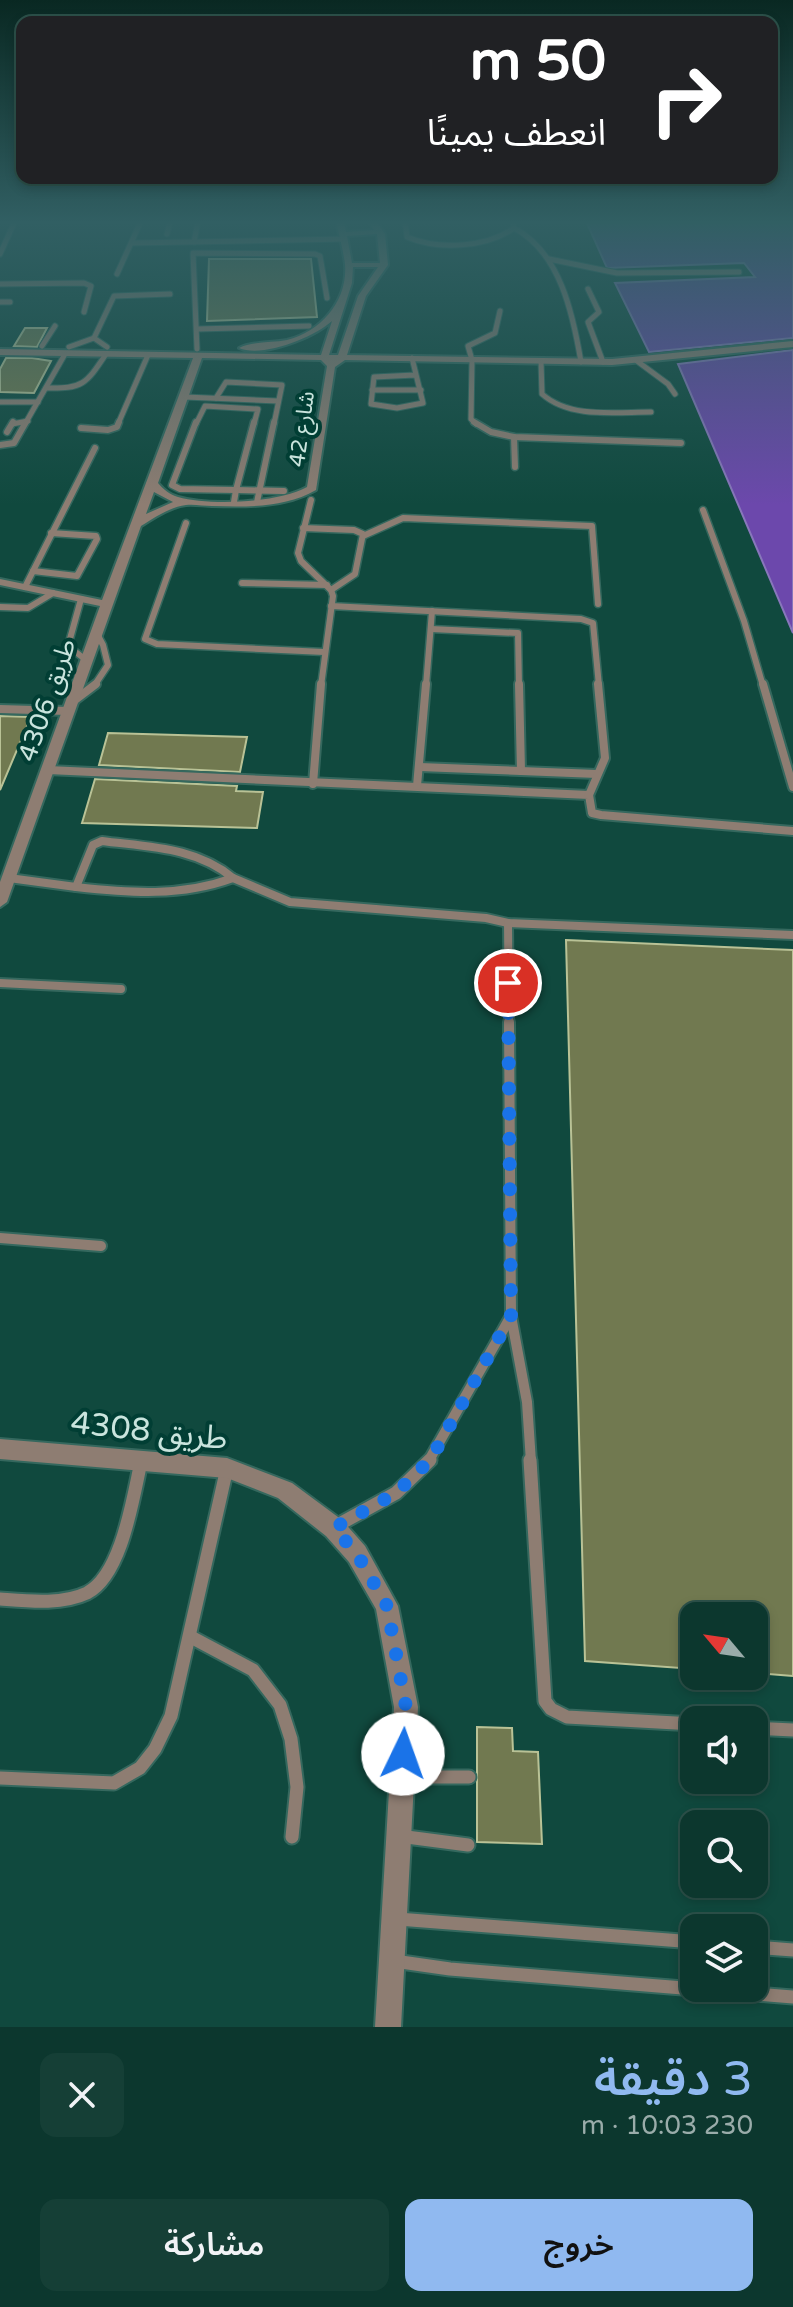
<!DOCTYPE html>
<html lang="ar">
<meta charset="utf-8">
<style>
body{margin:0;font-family:"Varela Round","Noto Sans Arabic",sans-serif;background:#153f36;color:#f1f3f6;direction:rtl;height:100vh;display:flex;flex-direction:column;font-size:30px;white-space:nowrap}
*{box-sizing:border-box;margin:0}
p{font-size:26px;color:#9aacaa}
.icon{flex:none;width:44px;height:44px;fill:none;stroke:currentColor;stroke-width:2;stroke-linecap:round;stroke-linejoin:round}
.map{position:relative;height:2027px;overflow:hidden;direction:ltr}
.sheet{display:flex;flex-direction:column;background:#0c372e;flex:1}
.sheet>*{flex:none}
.banner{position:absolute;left:16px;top:16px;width:762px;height:168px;border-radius:16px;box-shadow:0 4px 12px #0003,0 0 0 2px #2c514a;direction:rtl;background:#202124;color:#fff;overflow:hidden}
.needle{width:52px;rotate:299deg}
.controls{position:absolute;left:680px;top:1602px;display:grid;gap:16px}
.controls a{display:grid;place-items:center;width:88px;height:88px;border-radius:16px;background:#0c372e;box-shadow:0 4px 12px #0003,0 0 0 2px #2c514a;font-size:40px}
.pin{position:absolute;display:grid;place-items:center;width:68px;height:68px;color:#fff;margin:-34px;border:4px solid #fff;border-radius:50%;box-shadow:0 2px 8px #0007}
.me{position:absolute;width:88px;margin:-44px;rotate:3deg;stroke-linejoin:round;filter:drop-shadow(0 0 6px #0008)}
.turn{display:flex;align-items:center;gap:28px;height:168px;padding:0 40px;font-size:36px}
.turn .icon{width:104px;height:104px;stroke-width:2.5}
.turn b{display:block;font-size:56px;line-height:68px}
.round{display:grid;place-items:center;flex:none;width:84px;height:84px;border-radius:16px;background:#153f36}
.head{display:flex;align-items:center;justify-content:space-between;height:136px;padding:0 40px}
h1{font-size:48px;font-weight:600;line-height:60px;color:#90b9f0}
.action{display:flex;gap:16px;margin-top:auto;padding:16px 40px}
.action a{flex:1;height:92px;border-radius:16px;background:#90b9f0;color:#111;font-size:32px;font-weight:600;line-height:92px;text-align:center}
.action a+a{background:#153f36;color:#f1f3f6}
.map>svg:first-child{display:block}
</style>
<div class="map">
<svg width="793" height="2027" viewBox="0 0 793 2027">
<rect width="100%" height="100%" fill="#10493e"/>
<!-- water -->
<g fill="#6c48ac" stroke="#87b" stroke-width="2">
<path d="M586,221H793V338L649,352L615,283L755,277L744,263L607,268Z"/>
<path d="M793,350V633L678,364Z"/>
</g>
<!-- building -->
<g fill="#717950" stroke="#b9c296" stroke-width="2">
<path d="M209,259H311L317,317L207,321Z"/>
<path d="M25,328H47L37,347L14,346Z"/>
<path d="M6,358H32L51,361L34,393L0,392V369Z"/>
<path d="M0,716L31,717L0,790Z"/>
<path d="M108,733L247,737L240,772L99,765Z"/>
<path d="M95,779L237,786L236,791L263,792L257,828L82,823Z"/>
<path d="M566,940L793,950V1676L754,1673V1616H694V1669L585,1661Z"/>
<path d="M477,1727L512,1728L513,1751L538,1752L542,1844L477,1842Z"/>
</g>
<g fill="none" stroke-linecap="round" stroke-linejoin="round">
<!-- lane-far4 casing -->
<g stroke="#35685e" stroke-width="7">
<g id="lane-far4">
<path d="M405,221L407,237C438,250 486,248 514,228"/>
<path d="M425,221H429"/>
<path d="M513,221L514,228C560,252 573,314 581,362"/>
<path d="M167,234L170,221"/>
<path d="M194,242L198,221"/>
<path d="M132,243L344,239"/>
<path d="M0,254L15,221"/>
<path d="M549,259L617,273L739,272"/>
<path d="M117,274L141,221"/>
<path d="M0,284L84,283L91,286L84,312"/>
<path d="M588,289L599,312L588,322L603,362"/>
<path d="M0,302H10"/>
<path d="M197,329L309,326"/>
<path d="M94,338L107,347"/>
<path d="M42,346L55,326"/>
<path d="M69,347L94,338L114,296L170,294"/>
<path d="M197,349L193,253L315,254L320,256L327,298"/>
<path d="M412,358L423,403L397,408L371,404L374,377L415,375"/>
<path d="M541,361L542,394C570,419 616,412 651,412"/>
<path d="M637,361L668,384L675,394"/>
<path d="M46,388C83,389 86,384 106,354"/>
<path d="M372,390H421"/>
<path d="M185,397L278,401"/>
<path d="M216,398L226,382L282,385L274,424"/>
<path d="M0,402H38"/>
<path d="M12,424L28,421"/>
<path d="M25,424L65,354"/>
<path d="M118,424L148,355"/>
<path d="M196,424L205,406L258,409L254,424"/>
<path d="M476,424L471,419L472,360L468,346L495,333L500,311"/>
</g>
</g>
<!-- lane-far3 casing -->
<g stroke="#35685e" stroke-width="9">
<g id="lane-far3">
<path d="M196,422L172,485L180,489L236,490"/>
<path d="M474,422L491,432L514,437L681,443"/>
<path d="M81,428L108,430L117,427L119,422"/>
<path d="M7,432L13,422"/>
<path d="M514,437L515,467"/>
<path d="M0,445L14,443L26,422"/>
<path d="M236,490L284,491"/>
<path d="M236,490L254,422"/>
<path d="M311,500L298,553L301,561L331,590L333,596L321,686"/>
<path d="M234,502L236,490"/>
<path d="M257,502L274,422"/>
<path d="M703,510L744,621L763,686"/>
<path d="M186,523L145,639L157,644L324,652"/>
<path d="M303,528L354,530L363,534L355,574L331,590"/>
<path d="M363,536L403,518L592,526L598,604"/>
<path d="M33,571L77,576L97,539L96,536L51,533"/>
<path d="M242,583L327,585"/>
<path d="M25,587L95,448"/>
<path d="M81,599L68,646L86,660"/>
<path d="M331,606L581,619L593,623L599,686"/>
<path d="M0,607L28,608L53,593"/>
<path d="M431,629L518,633L519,686"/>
<path d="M94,686L108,665L103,645L96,632"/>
<path d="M426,686L432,611"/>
</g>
</g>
<!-- lane-far2 casing -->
<g stroke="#35685e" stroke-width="12">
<g id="lane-far2">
<path d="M519,684L521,771"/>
<path d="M763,684L793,787"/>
<path d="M71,703L96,684"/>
<path d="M0,709L68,711"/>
<path d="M420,767L597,774"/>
<path d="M48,770L589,795L592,813L601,815L793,831"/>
<path d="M313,784L321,684"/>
<path d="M417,786L426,684"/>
<path d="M589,795L605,758L598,684"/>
<path d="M102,841C148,847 196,847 233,878C181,897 130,893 76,887L93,845Z"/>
<path d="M9,878L76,887"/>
<path d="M233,878L290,902L486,918L508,923L793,935"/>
<path d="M508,923L509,1024"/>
<path d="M0,983L121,989"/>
</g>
</g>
<!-- lane-far1 casing -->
<g stroke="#35685e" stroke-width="14">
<g id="lane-far1">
<path d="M0,1238L101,1246"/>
<path d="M511,1316L527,1402L531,1462"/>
<path d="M428,1462L511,1316L509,1022"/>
</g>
</g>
<!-- lane casing -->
<g stroke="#35685e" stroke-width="17">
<g id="lane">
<path d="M530,1460L545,1701L551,1709L567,1717L694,1724"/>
<path d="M336,1526L396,1493L430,1460"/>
<path d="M0,1599C27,1601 62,1605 87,1593C122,1575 133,1497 141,1462"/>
<path d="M191,1637L253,1670L280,1705L291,1739L297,1787L292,1837"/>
<path d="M754,1728L793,1730"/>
<path d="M405,1777H469"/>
<path d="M0,1778L114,1783L140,1768L155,1749L171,1716L227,1468"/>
<path d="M399,1836L468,1845"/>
<path d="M398,1919L694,1942"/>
<path d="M754,1947L793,1950"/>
<path d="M394,1961L450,1969L793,1997"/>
</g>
</g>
<!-- street casing -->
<g stroke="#35685e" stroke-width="4">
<g id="street">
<path d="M336,221H344L346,232L374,230L368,221H376L385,234L388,265L366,296L347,355L612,359L793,341V347L612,365L345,360L335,367L316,490C285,508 246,507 212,506C204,506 194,504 186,505C170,507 154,518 141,526L7,902L0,907V882L100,606L0,585V579L102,600L193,358L0,355V349L321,355L332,321C313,338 262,358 239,348C252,341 272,343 287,340C322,331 348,300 345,264C343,249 339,235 336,221ZM377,234L380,263H352L347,236ZM353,267H378L358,296L338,355H329L352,283ZM202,358L321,360L327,366L307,487C278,503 210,506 178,497C170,495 163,489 158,483ZM154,492L173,502L146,514Z"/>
<path d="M0,1439L227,1458L292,1483L342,1520L365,1546L398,1606L418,1707L401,2027H375L394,1707L376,1609L349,1562L326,1536L278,1498L227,1478L0,1459Z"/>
</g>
</g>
<!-- lane-far4 -->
<use href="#lane-far4" stroke="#8e7d72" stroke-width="5"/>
<!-- lane-far3 -->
<use href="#lane-far3" stroke="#8e7d72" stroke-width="6"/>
<!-- lane-far2 -->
<use href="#lane-far2" stroke="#8e7d72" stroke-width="8"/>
<!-- lane-far1 -->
<use href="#lane-far1" stroke="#8e7d72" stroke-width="10"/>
<!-- lane -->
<use href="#lane" stroke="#8e7d72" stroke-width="13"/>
<!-- street -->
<use href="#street" fill="#8e7d72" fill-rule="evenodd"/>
</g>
<!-- sky -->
<linearGradient id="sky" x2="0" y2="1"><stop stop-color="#092822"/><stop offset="0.44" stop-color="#315f63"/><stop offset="1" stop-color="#315f63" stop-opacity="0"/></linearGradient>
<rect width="793" height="505" fill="url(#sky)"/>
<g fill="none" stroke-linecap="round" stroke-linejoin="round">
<!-- route -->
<path stroke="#1a73e8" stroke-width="14" stroke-dasharray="0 25.2" d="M403,1754L406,1707L387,1606L357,1554L334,1528L396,1493L431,1459L511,1316L508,983"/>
</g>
<g text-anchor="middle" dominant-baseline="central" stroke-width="8" stroke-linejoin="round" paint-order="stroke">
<!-- far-street labels -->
<g font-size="22" fill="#c9e4dd" stroke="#013e34">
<text transform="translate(302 429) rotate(-82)">شارع 42</text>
</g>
<!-- street labels -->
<g font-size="26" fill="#c9e4dd" stroke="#013e34">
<text transform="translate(47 700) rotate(-71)">طريق 4306</text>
</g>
<!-- near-street labels -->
<g font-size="32" fill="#c9e4dd" stroke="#013e34">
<text transform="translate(149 1431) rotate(6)">طريق 4308</text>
</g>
</g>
</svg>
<div class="controls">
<a><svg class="needle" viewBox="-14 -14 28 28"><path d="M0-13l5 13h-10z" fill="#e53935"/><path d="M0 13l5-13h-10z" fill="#9aacaa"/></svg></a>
<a><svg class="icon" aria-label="sound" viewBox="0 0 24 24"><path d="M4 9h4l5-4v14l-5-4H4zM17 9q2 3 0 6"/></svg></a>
<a><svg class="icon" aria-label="search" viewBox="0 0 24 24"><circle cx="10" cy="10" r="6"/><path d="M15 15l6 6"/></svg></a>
<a><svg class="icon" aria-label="layers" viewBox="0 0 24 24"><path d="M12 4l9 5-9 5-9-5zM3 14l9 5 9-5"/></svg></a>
</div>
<div class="pin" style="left:508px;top:983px;background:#d93025"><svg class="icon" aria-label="arrive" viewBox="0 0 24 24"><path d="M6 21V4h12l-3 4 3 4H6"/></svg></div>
<svg class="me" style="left:403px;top:1754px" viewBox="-20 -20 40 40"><circle r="19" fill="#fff"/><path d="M0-13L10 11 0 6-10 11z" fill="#1a73e8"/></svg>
<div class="banner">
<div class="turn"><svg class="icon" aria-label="right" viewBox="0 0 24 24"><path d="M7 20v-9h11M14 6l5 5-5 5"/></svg><div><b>50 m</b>انعطف يمينًا</div></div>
</div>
</div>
<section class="sheet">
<div class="head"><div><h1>3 دقيقة</h1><p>230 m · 10:03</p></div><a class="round"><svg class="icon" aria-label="close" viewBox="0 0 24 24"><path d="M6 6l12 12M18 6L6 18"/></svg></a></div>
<div class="action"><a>خروج</a><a>مشاركة</a></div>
</section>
